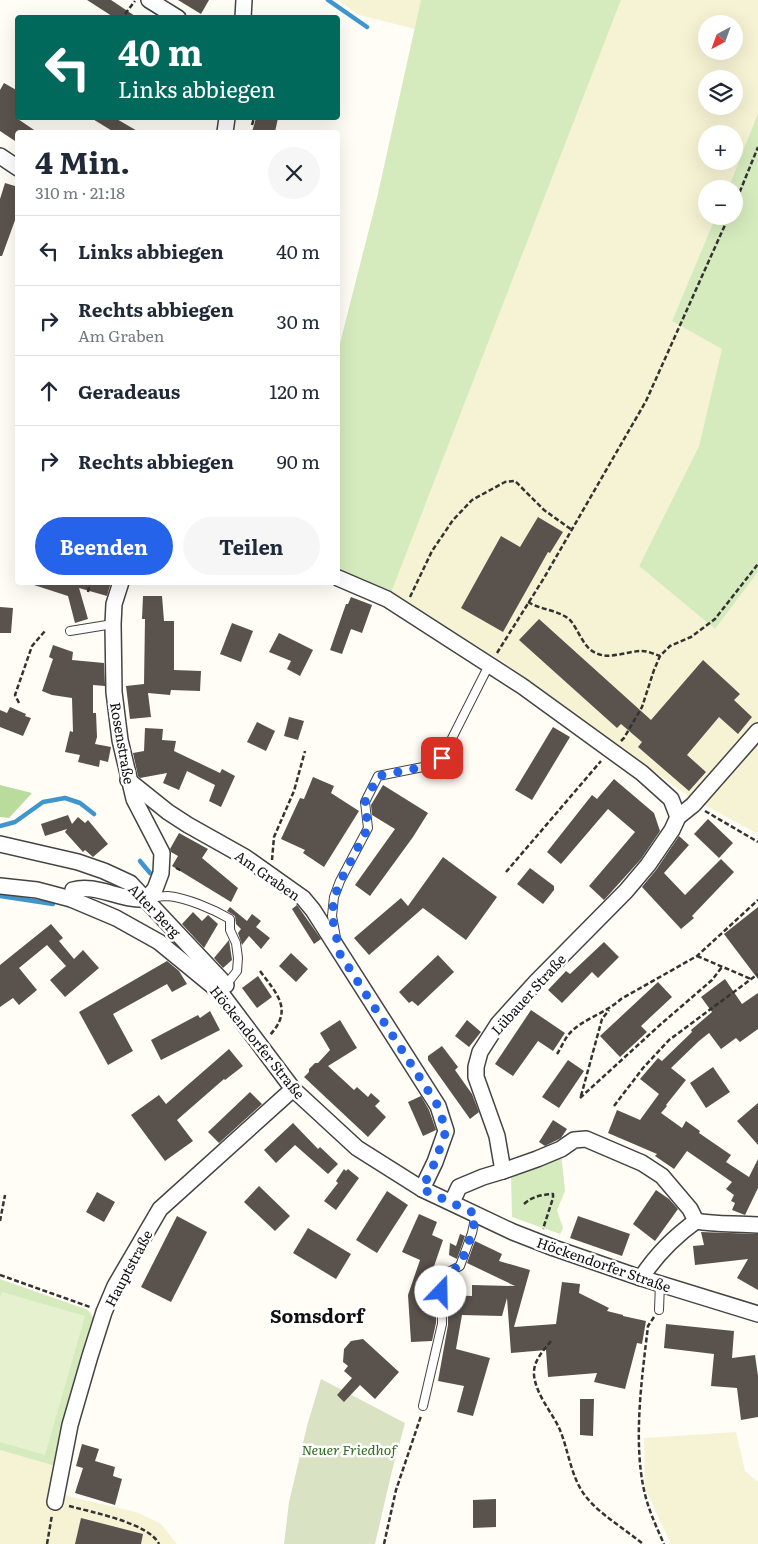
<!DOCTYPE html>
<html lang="de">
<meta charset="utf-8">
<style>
body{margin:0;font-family:Literata,serif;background:#f6f6f7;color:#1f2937;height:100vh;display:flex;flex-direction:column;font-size:19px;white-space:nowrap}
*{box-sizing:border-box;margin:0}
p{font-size:16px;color:#747a83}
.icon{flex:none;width:28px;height:28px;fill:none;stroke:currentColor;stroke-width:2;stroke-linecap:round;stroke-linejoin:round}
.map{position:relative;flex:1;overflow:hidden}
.details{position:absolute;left:15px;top:130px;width:325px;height:455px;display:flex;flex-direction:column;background:#fff;border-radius:5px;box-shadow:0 5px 20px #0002}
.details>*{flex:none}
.hud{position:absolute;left:15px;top:15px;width:325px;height:105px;border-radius:5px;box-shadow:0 5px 20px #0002;background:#00695c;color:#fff;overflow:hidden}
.needle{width:32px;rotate:221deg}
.fabs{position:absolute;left:698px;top:15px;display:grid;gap:10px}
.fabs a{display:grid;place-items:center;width:45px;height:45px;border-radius:50%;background:#fff;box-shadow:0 5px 20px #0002;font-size:25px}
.pin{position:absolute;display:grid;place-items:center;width:42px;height:42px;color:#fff;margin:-21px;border-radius:10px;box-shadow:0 2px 8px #0006}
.me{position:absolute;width:55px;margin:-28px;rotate:21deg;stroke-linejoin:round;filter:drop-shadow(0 0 4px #0008)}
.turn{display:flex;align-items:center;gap:18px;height:105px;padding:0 20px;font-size:22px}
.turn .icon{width:65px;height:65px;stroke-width:2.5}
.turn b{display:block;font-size:35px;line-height:42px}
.round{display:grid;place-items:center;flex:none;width:52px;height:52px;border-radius:26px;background:#f6f6f7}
.summary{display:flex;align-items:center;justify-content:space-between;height:85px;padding:0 20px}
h1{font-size:30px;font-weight:700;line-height:38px}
.action{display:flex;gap:10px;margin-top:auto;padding:10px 20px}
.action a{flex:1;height:58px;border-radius:30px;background:#2563eb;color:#fff;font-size:20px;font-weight:700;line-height:58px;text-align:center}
.action a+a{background:#f6f6f7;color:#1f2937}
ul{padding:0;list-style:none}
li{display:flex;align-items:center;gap:15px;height:70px;padding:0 20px;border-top:1px solid #e0e1e3}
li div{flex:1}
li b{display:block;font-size:19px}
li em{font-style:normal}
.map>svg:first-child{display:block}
</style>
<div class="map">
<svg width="758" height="1544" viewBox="0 0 758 1544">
<rect width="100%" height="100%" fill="#fffdf5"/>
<!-- farmland -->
<g fill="#f6f3d4" fill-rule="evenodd">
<path d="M338,0H421L415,29L359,15Z"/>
<path d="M621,0H758V113L728,189H706V216H716L672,321L723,348L699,446L639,566L715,629L758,572V831L756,833L688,796L506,664L391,593ZM706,24H734V51H706ZM706,79H734V106H706ZM706,134H734V161H706Z"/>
<path d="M736,1432L745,1471L758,1482V1544H671L645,1489L644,1438Z"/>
<path d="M0,1450L55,1466L50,1492L136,1512L160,1523L177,1544H0Z"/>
</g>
<!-- green -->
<g fill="#d5ebbd">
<path d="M421,0H621L391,593L338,570V351L377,198Z"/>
<path d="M758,113V572L715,629L639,566L699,446L722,349L672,321L716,216H734V189H728Z"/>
<path d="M561,1153L565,1191L557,1210L563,1228L560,1234L512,1217L511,1175Z"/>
<path d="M0,1279L88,1310L94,1319L85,1346L86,1366L55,1466L0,1450Z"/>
</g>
<!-- forest -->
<path fill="#b9dc9c" d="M0,785L32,793L9,818L0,817Z"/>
<!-- cemetery -->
<path fill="#d9e3c4" d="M321,1379L405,1423L392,1471L375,1544H284L289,1502L307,1426Z"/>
<!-- pitch -->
<path fill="#e6f2cf" d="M2,1292L85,1316L45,1455L0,1442V1297Z"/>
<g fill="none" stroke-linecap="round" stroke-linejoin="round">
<!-- stream -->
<g stroke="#3f96cf" stroke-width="4.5">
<path d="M328,0L367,27"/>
<path d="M0,826L15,822L43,802L65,798L80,803L94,814"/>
<path d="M140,861L150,873"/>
<path d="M0,896L53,904"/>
</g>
</g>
<!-- building -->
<g fill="#5a524d">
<path d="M87,0H111L138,18H115Z"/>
<path d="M178,0H209L201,14Z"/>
<path d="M4,83L18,91V119L37,132H18V143L0,131V90Z"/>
<path d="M91,118H115L139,132H114Z"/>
<path d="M256,118H278L275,132H252Z"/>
<path d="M5,183L18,187V212L2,256H0V199Z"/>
<path d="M538,517L563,532L550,553L548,552L503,632L461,608L501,536L520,547Z"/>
<path d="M34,582H111L107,596L79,588L88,619L75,623L68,596L34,585Z"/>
<path d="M143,596H162L164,621H174V670L201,671L200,691L171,690L170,695L148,693L151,717L130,719L126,686L144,684L145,619H142Z"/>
<path d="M351,597L372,605L362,633L351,629L342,654L330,650L346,604H348Z"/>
<path d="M0,607L13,608L11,633H0Z"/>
<path d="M539,619L651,720L703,660L740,694L734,700L752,717L738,734L719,717L687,755L706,772L689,791L638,747L642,742L621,724L617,728L519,640Z"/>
<path d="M232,623L253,631L241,662L220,654Z"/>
<path d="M279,633L313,650L300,676L287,669L291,661L269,652Z"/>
<path d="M53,645L73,652L72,660L104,663L105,686L93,685V713H96L97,737L95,744L111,747L108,762L100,760L99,767L78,762L80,755L65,752L70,731L73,732L72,698L52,695L42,691L53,659L49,657Z"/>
<path d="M10,707L26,714L25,716L31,718L23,736L0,727V710L7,713Z"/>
<path d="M289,717L304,721L298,740L284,736Z"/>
<path d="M257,722L275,731L266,751L247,742Z"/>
<path d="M553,727L570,737L532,800L515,790Z"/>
<path d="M145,728L163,729L162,740L176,741L174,751L220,773L222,769L235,776L221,807L209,801L215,785L187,771L179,790L163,783L167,773L140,778L138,776L133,753L144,751Z"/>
<path d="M313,777L334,786L331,793L359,811L324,867L303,853L305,850L281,839L300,798L304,799Z"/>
<path d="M614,779L654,813L660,831L641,859L604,900L589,886L635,832L608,809L561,864L547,852L592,795L597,799Z"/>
<path d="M383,785L428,813L413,837L370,896L355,885L395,829L372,815L371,805Z"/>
<path d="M68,815L72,824L78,817L85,823L88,820L108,844L93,857L85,850L83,852L65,832L67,829L45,836L41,824Z"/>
<path d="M708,819L733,843L719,858L694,834Z"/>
<path d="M179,833L208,849L202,858L238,888L231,902L172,866L178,856L171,852L170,849Z"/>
<path d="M679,836L689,845L664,873L685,895L721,859L734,872L692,916L694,918L681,929L642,887L656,870Z"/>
<path d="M443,857L497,897L466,940L423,908L369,955L354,938L401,898L408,906Z"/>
<path d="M530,868L554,886V890L543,904L517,884Z"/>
<path d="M297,905L321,939L314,944L292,909Z"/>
<path d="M230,907L247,921L252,914L261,921L256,927L270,938L261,949L249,936L242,945L238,933L241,929L236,924L235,916L227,911Z"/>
<path d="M758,907V979L724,934Z"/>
<path d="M193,912L202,921L208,915L218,924L204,948L182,924Z"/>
<path d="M51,924L63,938L59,941L74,959L83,950L99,968L65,997L50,980L66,966L47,945L19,968L37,990L19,1005L13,998L0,1007V965Z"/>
<path d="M229,940L232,960L223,968L214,958Z"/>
<path d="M604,942L619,957L598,978L592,972L562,1003L548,990L566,971L570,974Z"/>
<path d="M291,953L308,969L296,982L279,966Z"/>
<path d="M438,955L454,972L418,1006L412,1001L409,1003L399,992Z"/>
<path d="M167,961L179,971L187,984L172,992L167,984L113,1014L133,1051L108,1065L79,1012Z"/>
<path d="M258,976L272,997L257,1008L242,988Z"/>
<path d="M725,979L742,1004L758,993V1029L740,1042L736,1038L721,1049L709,1033L699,1041L671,1068L686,1080L666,1105L667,1106L661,1113L682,1128L686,1121L700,1131L699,1133L731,1155L726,1162L749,1177L758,1159V1188L745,1215L732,1210L735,1203L731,1201L734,1195L726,1189L732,1182L687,1151L674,1169L655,1156L657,1154L608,1133L617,1110L640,1120L659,1094L640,1079L658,1058L662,1061L692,1032L691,1030L712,1012L701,997Z"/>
<path d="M658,982L672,997L641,1026L647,1032L620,1057L600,1036Z"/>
<path d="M531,1010L565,1033L553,1051L538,1041L513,1076L495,1064Z"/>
<path d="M210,1011L220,1030L161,1060L151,1040L198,1015L200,1018Z"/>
<path d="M340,1020L357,1048L328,1066L354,1090L357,1087L368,1097L371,1093L380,1101L375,1106L386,1117L368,1137L304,1077L309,1072V1069L315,1063H318L330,1050L320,1033Z"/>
<path d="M467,1020L481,1032L469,1047L455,1036Z"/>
<path d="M442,1046L458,1067L455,1070L472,1094L479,1112L470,1119L428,1060V1056Z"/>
<path d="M229,1049L243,1066L225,1080L224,1079L177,1120L193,1141L165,1161L131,1115L159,1095L166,1104Z"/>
<path d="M568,1060L584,1071L559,1108L542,1097Z"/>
<path d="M713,1067L730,1092L706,1108L690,1083Z"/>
<path d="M250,1092L262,1104L219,1143L208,1132Z"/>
<path d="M421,1096L429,1110L436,1130L423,1136L408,1102Z"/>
<path d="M758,1103V1145L737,1121Z"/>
<path d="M553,1120L567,1129L561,1138L545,1146L539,1142Z"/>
<path d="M293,1123L318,1149L320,1147L338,1164L328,1174L295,1145L276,1163L264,1150Z"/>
<path d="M344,1169L346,1171L348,1169L359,1178L336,1210L324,1201L338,1183L336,1181Z"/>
<path d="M259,1186L290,1216L275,1231L244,1202Z"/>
<path d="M656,1190L669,1199L678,1209L655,1241L633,1224Z"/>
<path d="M387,1191L408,1205L377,1253L356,1240Z"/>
<path d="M97,1192L115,1202L104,1222L86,1212Z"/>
<path d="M419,1214L437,1222L432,1235L443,1240L421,1304L436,1303V1323L432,1341L411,1342L408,1295L420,1260L402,1252Z"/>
<path d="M177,1216L207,1232L171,1302L141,1287Z"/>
<path d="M578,1216L630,1234L622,1256L570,1238Z"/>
<path d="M308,1228L351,1254L336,1279L293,1253Z"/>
<path d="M701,1232L758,1234V1290L737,1278L748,1259L695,1265L693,1246L704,1245Z"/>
<path d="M460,1234L465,1236L457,1259L449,1255L450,1243L456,1246Z"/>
<path d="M475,1241L502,1254L499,1261L530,1270L514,1327L556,1324L562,1282L580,1284L579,1293L609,1308L607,1311L623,1315V1316L646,1321L642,1344L637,1343L625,1389L594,1382L597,1373L548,1377L546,1350L511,1353L507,1298L502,1316L462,1315L456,1349L490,1358L473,1416L457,1412L464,1386L438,1381L448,1325V1295L472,1296V1285L515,1286L467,1263Z"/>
<path d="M666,1324L734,1331L732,1358L755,1355L758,1376V1417L741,1420L737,1388L711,1386L714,1354L664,1348Z"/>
<path d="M363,1339L399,1372L375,1399L360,1385L344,1402L337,1395L352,1378L344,1371L348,1366L343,1362L344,1349L351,1341Z"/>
<path d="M580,1399H594L593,1436L580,1435Z"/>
<path d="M82,1444L99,1449L95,1461L115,1467L113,1476L122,1479L115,1505L75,1493L83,1468L76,1466Z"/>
<path d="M496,1499V1527L473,1528V1500Z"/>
<path d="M81,1518L143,1534L141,1544H75Z"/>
</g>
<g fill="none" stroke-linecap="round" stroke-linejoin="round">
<!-- service casing -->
<g stroke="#444" stroke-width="10">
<g id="service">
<path d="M70,631L113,624"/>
<path d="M148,898C154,898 161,896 168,896C187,898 213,909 230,919V930L236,943L238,958L237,971L226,985"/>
<path d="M336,938L332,916L334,897L340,881L368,828L365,802L378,776L423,767L442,758L489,665"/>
<path d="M659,1310L660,1283"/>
<path d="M423,1406L442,1324L441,1276L460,1266L472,1233L476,1214"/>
</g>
</g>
<!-- minor casing -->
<g stroke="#444" stroke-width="18">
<g id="minor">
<path d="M149,0L178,18"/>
<path d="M243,18L244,0"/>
<path d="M225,132L227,118"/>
<path d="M0,156L18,168"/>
<path d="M338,578L387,599L522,686L642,773L671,799L678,817"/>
<path d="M128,780L168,812L188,825L245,857L303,898L313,910L438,1106L446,1131L435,1162L422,1189"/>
<path d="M0,844L78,862L104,871L130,883L226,985"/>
<path d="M0,886L37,890L71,899L116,918L159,942L220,992L293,1089L357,1148L422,1189L513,1232L554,1248L641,1278L758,1314"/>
<path d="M71,899L73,890C95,883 121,901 146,899L155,889L161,873L162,853L134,799L120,740L114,692L113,624L114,604L121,582"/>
<path d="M503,1171L537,1159L561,1149L574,1140L586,1139L642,1163L662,1176L690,1209L696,1221"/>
<path d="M452,1202L459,1187L483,1177L503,1171L497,1136L476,1077V1067L480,1052L498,1024L537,981L626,891L648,865L672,830L678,817L693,805L758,731"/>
<path d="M641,1278C656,1255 674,1237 696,1221C717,1225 737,1223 758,1225"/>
<path d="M55,1502L70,1425L90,1356L104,1312L115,1286L160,1209L293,1089"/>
</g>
</g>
<!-- path -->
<g stroke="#333" stroke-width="2.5" stroke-dasharray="5 2.5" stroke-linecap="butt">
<path d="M125,14L135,1"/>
<path d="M252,125L254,118"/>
<path d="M734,206L758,147"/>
<path d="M88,592L90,582"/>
<path d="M410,597L432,551L453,520L472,500L505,482L515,481L544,510L572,530"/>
<path d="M528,602C541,610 559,610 570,620C579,630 583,648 596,653C609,660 627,651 642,651C648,651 654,654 660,656"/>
<path d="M497,653L544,578L646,401L729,216"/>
<path d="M19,703L15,695L32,646L45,631"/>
<path d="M621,741L624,738L642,707L654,670L660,656L670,646L691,637L715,619L758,564"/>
<path d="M705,811L758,842"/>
<path d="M272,860L274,837L294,791L305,751"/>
<path d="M176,868L182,871"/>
<path d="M506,872L601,761"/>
<path d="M697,956L751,979"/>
<path d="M260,971C277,994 294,1010 269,1036"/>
<path d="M557,1054C561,1048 564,1040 569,1034C581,1020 606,1013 621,999L697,956L758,900"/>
<path d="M581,1096L602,1019L609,1010"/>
<path d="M580,1098L661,1024L712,980L722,967"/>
<path d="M614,1106L643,1068L669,1040L758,974"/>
<path d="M524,1204C533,1196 541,1195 553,1194V1198L543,1229"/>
<path d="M0,1221L5,1195"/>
<path d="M0,1275L90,1307"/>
<path d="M654,1317L648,1326C642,1377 633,1440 644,1490C648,1509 656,1526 664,1544"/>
<path d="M551,1341C543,1351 533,1361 534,1375C536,1395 552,1412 560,1430C569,1452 571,1479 587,1498C602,1516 625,1529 643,1544"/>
<path d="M69,1506C91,1512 149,1523 159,1544"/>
<path d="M47,1544L52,1515"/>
<path d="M384,1544L396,1490L421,1416"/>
</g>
<!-- service -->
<use href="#service" stroke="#fff" stroke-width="8"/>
<!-- minor -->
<use href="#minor" stroke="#fff" stroke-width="15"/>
</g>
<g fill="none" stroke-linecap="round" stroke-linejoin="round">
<!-- route -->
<path stroke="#2563eb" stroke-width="9" stroke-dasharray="0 16.2" d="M441,1292V1276L460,1266L472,1233L476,1214L422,1189L435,1162L446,1131L438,1106L340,954L332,916L334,898L340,882L368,828L365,802L378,776L423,767L442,758"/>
</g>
<g text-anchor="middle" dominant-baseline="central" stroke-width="5" stroke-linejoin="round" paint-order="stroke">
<!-- street labels -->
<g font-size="14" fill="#111" stroke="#fff">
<text transform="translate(123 743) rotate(80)">Rosenstraße</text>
<text transform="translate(268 875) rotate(35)">Am Graben</text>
<text transform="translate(155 910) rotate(46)">Alter Berg</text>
<text transform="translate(528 994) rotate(-48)">Lübauer Straße</text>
<text transform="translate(258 1042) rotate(51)">Höckendorfer Straße</text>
<text transform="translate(604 1264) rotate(19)">Höckendorfer Straße</text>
<text transform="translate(128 1268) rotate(-62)">Hauptstraße</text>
</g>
<!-- park labels -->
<g font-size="14" font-style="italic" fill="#2f6b1f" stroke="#fff">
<text x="349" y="1449">Neuer Friedhof</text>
</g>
<!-- district labels -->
<g font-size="19" font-weight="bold" fill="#111" stroke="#fff">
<text x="317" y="1315">Somsdorf</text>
</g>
</g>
</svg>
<div class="fabs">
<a><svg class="needle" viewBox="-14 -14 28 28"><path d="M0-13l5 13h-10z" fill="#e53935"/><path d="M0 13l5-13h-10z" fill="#747a83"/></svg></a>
<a><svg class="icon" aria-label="layers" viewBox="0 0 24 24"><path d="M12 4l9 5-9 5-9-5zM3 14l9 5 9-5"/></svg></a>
<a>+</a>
<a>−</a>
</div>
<div class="pin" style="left:442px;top:758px;background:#d93025"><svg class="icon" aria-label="arrive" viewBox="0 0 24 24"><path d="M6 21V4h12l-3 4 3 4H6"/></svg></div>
<svg class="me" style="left:441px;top:1292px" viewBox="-20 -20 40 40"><circle r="19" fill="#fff"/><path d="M0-13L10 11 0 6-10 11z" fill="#2563eb"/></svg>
<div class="hud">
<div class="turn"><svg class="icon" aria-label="left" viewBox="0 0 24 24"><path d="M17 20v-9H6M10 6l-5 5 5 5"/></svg><div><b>40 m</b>Links abbiegen</div></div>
</div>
<section class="details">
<div class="summary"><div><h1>4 Min.</h1><p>310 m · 21:18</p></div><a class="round"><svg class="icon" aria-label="close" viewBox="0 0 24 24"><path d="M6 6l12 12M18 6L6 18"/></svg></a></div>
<ul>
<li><svg class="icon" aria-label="left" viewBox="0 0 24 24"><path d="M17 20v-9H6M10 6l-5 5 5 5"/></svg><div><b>Links abbiegen</b></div><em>40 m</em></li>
<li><svg class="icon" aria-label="right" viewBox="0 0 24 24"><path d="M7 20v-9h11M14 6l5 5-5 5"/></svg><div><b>Rechts abbiegen</b><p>Am Graben</p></div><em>30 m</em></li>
<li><svg class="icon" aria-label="ahead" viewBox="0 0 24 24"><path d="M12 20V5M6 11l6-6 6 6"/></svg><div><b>Geradeaus</b></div><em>120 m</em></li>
<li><svg class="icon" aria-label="right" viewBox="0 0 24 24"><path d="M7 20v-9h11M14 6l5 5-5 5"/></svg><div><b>Rechts abbiegen</b></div><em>90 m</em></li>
</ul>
<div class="action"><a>Beenden</a><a>Teilen</a></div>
</section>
</div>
